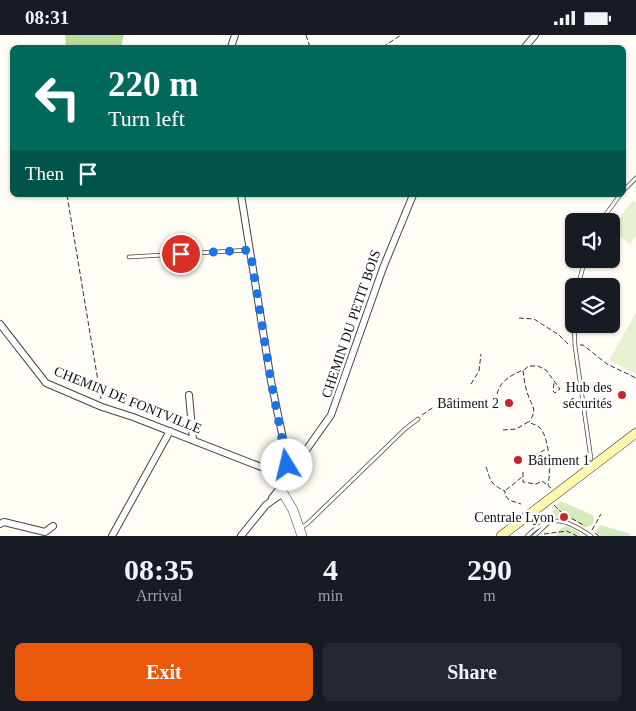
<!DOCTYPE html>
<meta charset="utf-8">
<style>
body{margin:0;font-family:"Times New Roman",serif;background:#242831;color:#f1f3f6;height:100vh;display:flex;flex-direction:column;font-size:19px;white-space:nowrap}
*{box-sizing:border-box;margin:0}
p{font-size:16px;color:#9ea1a6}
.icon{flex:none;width:28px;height:28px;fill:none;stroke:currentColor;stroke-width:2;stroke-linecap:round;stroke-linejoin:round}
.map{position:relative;height:501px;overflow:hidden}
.panel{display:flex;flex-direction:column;background:#171b24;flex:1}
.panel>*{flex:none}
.guide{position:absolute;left:10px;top:10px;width:616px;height:152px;border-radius:8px;box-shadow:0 1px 4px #0004;background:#00695c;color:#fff;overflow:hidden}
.buttons{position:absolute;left:565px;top:178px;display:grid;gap:10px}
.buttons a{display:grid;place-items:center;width:55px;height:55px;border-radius:8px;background:#171b24;box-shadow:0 1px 4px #0004;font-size:25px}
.pin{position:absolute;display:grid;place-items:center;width:42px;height:42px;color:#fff;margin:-21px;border:2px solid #fff;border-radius:50%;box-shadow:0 1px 5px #0007}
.me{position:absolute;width:55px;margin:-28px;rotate:351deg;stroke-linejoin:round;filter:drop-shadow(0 0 4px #0008)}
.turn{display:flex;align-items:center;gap:18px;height:105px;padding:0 15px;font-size:22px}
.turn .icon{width:65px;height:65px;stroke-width:2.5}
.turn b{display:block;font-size:35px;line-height:42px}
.then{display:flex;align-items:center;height:48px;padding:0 15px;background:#0003;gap:10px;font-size:19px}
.eta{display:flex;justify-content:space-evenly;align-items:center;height:85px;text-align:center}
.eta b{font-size:30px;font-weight:700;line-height:35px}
.primary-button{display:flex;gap:10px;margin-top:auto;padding:10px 15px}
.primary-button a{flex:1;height:58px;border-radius:8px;background:#ea580c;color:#fff;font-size:20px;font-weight:700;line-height:58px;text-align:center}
.primary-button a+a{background:#242831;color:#f1f3f6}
.status{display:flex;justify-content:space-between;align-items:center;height:35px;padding:0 25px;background:#171b24;direction:ltr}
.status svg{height:14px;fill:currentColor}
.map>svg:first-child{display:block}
</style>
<div class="status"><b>08:31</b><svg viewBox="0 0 49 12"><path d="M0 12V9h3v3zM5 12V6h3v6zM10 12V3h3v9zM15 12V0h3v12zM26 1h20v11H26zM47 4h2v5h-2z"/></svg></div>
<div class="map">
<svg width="636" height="501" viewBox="0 0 636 501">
<rect width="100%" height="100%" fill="#fffdf5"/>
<!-- green -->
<g fill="#d5ebbd">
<path d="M560,466L593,480C595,485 594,491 587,492C583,493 580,489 577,487C560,477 544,485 530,496L529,495L558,472L556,470Z"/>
<path d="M600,490L631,499L629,501H601L596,497Z"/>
<path d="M566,491L579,497L581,501H556L560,494Z"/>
</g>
<!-- forest -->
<path fill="#b9dc9c" d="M65,0H124L121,12H66Z"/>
<!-- pitch -->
<g fill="#e6f2cf">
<path d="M633,165L636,168V201L630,209L611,194Z"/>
<path d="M636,278V339L609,325Z"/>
</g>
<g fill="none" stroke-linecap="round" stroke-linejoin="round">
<!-- service casing -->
<g stroke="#444" stroke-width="4.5">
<g id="service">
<path d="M624,155L636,143"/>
<path d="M601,186L620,160"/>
<path d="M129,222L249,215"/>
<path d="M578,251L585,224"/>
<path d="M574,289L575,311L591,424"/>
<path d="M300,494L308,488L405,394L418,384"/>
<path d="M527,501C551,478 566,484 591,501"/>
<path d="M534,501L548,488"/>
</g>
</g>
<!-- minor casing -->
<g stroke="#444" stroke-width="8">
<g id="minor">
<path d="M231,12L235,0"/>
<path d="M525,12L535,0"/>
<path d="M241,160L271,346L286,418L287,434"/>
<path d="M0,289L46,348L102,372L133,382L269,435H280"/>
<path d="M189,360L193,405"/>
<path d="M270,435L279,443"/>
<path d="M291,440L297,428L331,380L383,233L413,160"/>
<path d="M272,463L280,453"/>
<path d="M0,489L4,487L45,497L53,491"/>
<path d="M112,501L170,396"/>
<path d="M241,501L266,470L283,458"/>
</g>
</g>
<!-- tertiary casing -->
<g stroke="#444" stroke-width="10">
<g id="tertiary">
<circle cx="284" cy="440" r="6"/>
<path d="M283,458L293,475L302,501"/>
</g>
</g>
<!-- secondary casing -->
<g stroke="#333" stroke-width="10">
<path id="secondary" d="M501,501L636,398"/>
</g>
<!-- path -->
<g stroke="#333" stroke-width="1" stroke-dasharray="5 2.5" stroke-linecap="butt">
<path d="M306,0L310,12"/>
<path d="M383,12L401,0"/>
<path d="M67,160L101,364"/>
<path d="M519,283L534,284L559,300L569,310"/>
<path d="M580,310H583L607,329L636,343"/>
<path d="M524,335L529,331H538L546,335L560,354L555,358L553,356L554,348"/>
<path d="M471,349L479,336L481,319"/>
<path d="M497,359C501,345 510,341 523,335C524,343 525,352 528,360C532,372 538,374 529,387"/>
<path d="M422,380L434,372"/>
<path d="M503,395L516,394L528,387C532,389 537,390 539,392C550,402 551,437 548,450"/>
<path d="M527,421L533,422L546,414"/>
<path d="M486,432C491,446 490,449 505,456V460L509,465L521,469"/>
<path d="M523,437V447L536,449L542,446L551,453"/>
<path d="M506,455L522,442"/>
<path d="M554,470L562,478L585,491"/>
<path d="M592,495L601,479"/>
<path d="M595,498L599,501"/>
<path d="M544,499L567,496L577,501"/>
</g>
<!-- service -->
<use href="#service" stroke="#fff" stroke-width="3"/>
<!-- minor -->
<use href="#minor" stroke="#fff" stroke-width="6"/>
<!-- tertiary -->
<use href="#tertiary" stroke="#fff" stroke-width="9"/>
<!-- secondary -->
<use href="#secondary" stroke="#fff6b0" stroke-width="9"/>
</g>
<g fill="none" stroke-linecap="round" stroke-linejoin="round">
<!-- route -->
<path stroke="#1a73e8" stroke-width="9" stroke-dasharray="0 16.2" d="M181,219L250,215L271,346L287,430"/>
</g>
<!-- markers -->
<g fill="#c4262e" stroke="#fff" stroke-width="2">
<circle cx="622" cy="360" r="5"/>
<circle cx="509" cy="368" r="5"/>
<circle cx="518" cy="425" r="5"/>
<circle cx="564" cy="482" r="5"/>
</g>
<g text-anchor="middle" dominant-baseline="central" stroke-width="5" stroke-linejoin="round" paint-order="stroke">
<!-- street labels -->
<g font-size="14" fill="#111" stroke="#fff">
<text transform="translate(351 289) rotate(-71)">CHEMIN DU PETIT BOIS</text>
<text transform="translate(128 365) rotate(22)">CHEMIN DE FONTVILLE</text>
</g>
<!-- poi labels -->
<g font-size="14" fill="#111" stroke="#fff" text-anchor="end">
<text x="612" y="352">Hub des<tspan x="612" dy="16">sécurités</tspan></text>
<text x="499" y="368">Bâtiment 2</text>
<text x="528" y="425" text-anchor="start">Bâtiment 1</text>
<text x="554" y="482">Centrale Lyon</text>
</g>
</g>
</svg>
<div class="buttons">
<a><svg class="icon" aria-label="sound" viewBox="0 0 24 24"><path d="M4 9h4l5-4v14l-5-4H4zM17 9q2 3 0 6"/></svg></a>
<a><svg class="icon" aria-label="layers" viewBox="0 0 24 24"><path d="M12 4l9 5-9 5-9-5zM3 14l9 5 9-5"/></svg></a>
</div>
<div class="pin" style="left:181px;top:219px;background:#d93025"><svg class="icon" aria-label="arrive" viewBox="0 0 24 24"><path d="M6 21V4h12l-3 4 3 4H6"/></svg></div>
<svg class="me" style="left:287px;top:430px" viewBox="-20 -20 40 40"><circle r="19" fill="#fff"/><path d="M0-13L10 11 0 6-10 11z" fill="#1a73e8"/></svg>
<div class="guide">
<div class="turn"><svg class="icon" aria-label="left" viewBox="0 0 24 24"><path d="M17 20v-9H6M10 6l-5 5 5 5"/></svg><div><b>220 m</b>Turn left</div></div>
<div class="then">Then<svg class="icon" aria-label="arrive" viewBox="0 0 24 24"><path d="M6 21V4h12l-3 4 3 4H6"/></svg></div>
</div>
</div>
<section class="panel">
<div class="eta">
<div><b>08:35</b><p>Arrival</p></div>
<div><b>4</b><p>min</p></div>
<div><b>290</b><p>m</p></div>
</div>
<div class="primary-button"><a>Exit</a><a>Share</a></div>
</section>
